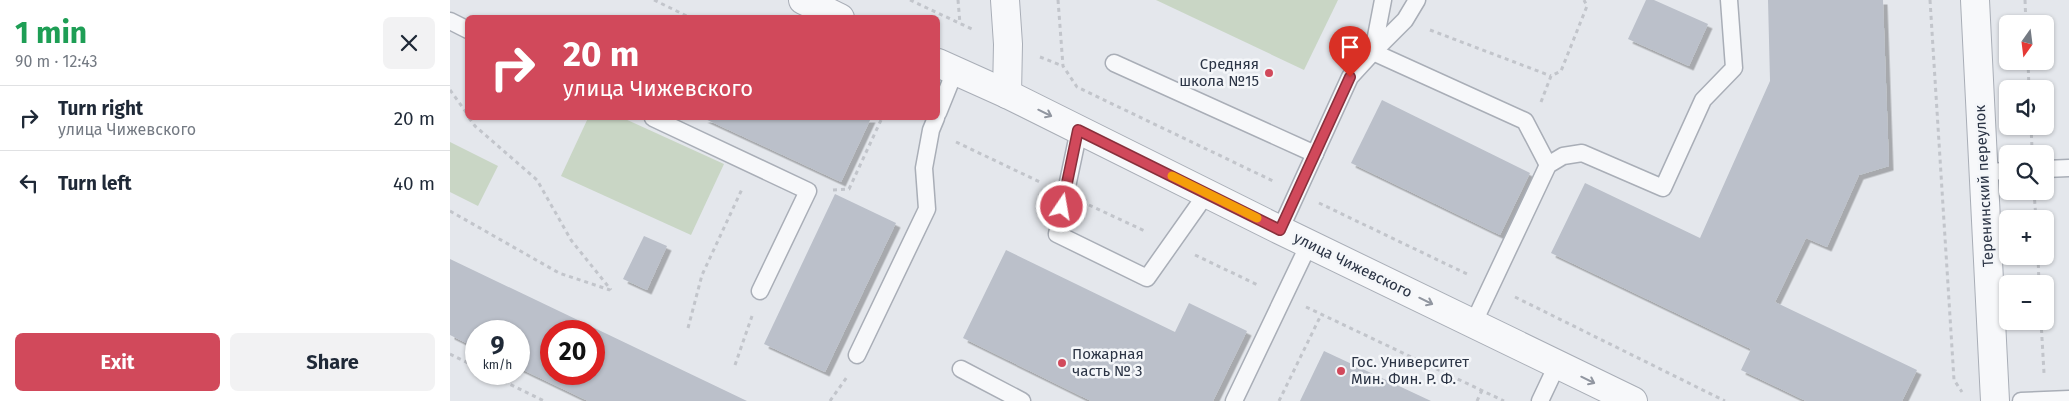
<!DOCTYPE html>
<meta charset="utf-8">
<style>
body{margin:0;font-family:"Fira Sans",sans-serif;background:#f2f2f3;color:#1f2937;height:100vh;display:flex;flex-direction:column;font-size:19px;white-space:nowrap}
*{box-sizing:border-box;margin:0}
p{font-size:16px;color:#747a83}
.icon{flex:none;width:28px;height:28px;fill:none;stroke:currentColor;stroke-width:2;stroke-linecap:round;stroke-linejoin:round}
.map{position:relative;flex:1;overflow:hidden}
.details{display:flex;flex-direction:column;background:#fff;width:450px}
.details>*{flex:none}
.guide{position:absolute;left:15px;top:15px;width:475px;height:105px;border-radius:8px;box-shadow:0 1px 4px #0004;background:#d1495b;color:#fff;overflow:hidden}
.needle{width:32px;rotate:194deg}
.fabs{position:absolute;left:1549px;top:15px;display:grid;gap:10px}
.fabs a{display:grid;place-items:center;width:55px;height:55px;border-radius:8px;background:#fff;box-shadow:0 1px 4px #0004;font-size:25px}
.speed{position:absolute;left:15px;top:320px;display:flex;gap:10px;font-size:25px;font-weight:700;text-align:center}
.speed>*{display:grid;place-content:center;width:65px;height:65px;border-radius:50%;background:#fff;box-shadow:0 1px 4px #0004;line-height:1}
.speed small{font-size:12px;font-weight:400}
.speed .limit{border:8px solid #d22;background:#fff;color:#111}
.pin{position:absolute;display:grid;place-items:center;width:42px;height:42px;color:#fff;margin:-51px -21px;border-radius:50% 50% 50% 0;rotate:-45deg;box-shadow:0 0 5px #0007}
.pin .icon{rotate:45deg}
.me{position:absolute;width:55px;margin:-28px;rotate:12deg;stroke-linejoin:round;filter:drop-shadow(0 0 4px #0008)}
.turn{display:flex;align-items:center;gap:18px;height:105px;padding:0 15px;font-size:22px}
.turn .icon{width:65px;height:65px;stroke-width:2.5}
.turn b{display:block;font-size:35px;line-height:42px}
.round{display:grid;place-items:center;flex:none;width:52px;height:52px;border-radius:8px;background:#f2f2f3}
.summary{display:flex;align-items:center;justify-content:space-between;height:85px;padding:0 15px}
h1{font-size:30px;font-weight:700;line-height:38px;color:#1e9e55}
.primary-button{display:flex;gap:10px;margin-top:auto;padding:10px 15px}
.primary-button a{flex:1;height:58px;border-radius:8px;background:#d1495b;color:#fff;font-size:20px;font-weight:700;line-height:58px;text-align:center}
.primary-button a+a{background:#f2f2f3;color:#1f2937}
ul{padding:0;list-style:none}
li{display:flex;align-items:center;gap:15px;height:65px;padding:0 15px;border-top:1px solid #e0e1e3}
li div{flex:1}
li b{display:block;font-size:19px}
li em{font-style:normal}
main{display:flex;flex:1;min-height:0}
.map>svg:first-child{display:block}
</style>
<main>
<section class="details">
<div class="summary"><div><h1>1 min</h1><p>90 m · 12:43</p></div><a class="round"><svg class="icon" aria-label="close" viewBox="0 0 24 24"><path d="M6 6l12 12M18 6L6 18"/></svg></a></div>
<ul>
<li><svg class="icon" aria-label="right" viewBox="0 0 24 24"><path d="M7 20v-9h11M14 6l5 5-5 5"/></svg><div><b>Turn right</b><p>улица Чижевского</p></div><em>20 m</em></li>
<li><svg class="icon" aria-label="left" viewBox="0 0 24 24"><path d="M17 20v-9H6M10 6l-5 5 5 5"/></svg><div><b>Turn left</b></div><em>40 m</em></li>
</ul>
<div class="primary-button"><a>Exit</a><a>Share</a></div>
</section>
<div class="map">
<svg width="1619" height="401" viewBox="0 0 1619 401">
<defs>
<filter id="shadow"><feDropShadow dx="4.5" dy="4.5" stdDeviation="0" flood-color="#0004"/></filter>
</defs>
<rect width="100%" height="100%" fill="#e4e7ec"/>
<!-- green -->
<g fill="#c9d6c5">
<path d="M706,0H888L854,70Z"/>
<path d="M138,118H173L274,164L241,235L111,176Z"/>
<path d="M0,142L48,166L28,206L0,192Z"/>
</g>
<!-- building -->
<g fill="#bbc0ca" fill-rule="evenodd" filter="url(#shadow)">
<path d="M1196,0H1204L1258,24L1239,66L1178,39Z"/>
<path d="M1318,0H1433L1439,166L1409,175L1377,247L1356,238L1325,302L1467,370L1452,401H1356L1291,370L1301,349L1101,253L1135,183L1250,238L1320,81Z"/>
<path d="M932,100L1080,173L1050,235L901,163Z"/>
<path d="M253,118H421L391,182Z"/>
<path d="M385,194L446,223L375,372L314,344Z"/>
<path d="M194,236L217,246L197,290L173,279Z"/>
<path d="M556,250L725,332L739,303L797,331L763,401H641L513,338Z"/>
<path d="M0,259L297,401H138L69,368V331H26V348L0,335ZM101,331H144V374H101Z"/>
<path d="M874,351L981,401H850Z"/>
</g>
<g fill="none" stroke-linecap="round" stroke-linejoin="round">
<!-- service casing -->
<g stroke="#a9aeb7" stroke-width="19">
<g id="service">
<path d="M933,0L923,52L955,20L967,0"/>
<path d="M0,21L18,30"/>
<path d="M664,63L865,154"/>
<path d="M488,113L505,71"/>
<path d="M203,118L358,191L310,291"/>
<path d="M629,130L607,234L697,278L757,193"/>
<path d="M1595,169L1619,168"/>
<path d="M1534,172L1558,171"/>
<path d="M830,230L900,77L923,52L1075,121L1098,165"/>
<path d="M1023,324L1098,165L1113,156L1132,153L1213,188L1253,100L1284,68L1279,0"/>
<path d="M407,355L477,209L474,168L481,130L486,118"/>
<path d="M511,369L572,401"/>
<path d="M784,401L859,244"/>
<path d="M1090,401L1107,365"/>
<path d="M1571,401L1619,399"/>
</g>
</g>
<!-- minor casing -->
<g stroke="#a9aeb7" stroke-width="30">
<path id="minor" d="M1525,0L1545,401"/>
</g>
<!-- tertiary casing -->
<g stroke="#a9aeb7" stroke-width="30">
<g id="tertiary">
<path d="M353,0L390,18"/>
<path d="M555,0L558,44L557,94"/>
<path d="M488,63L557,94L830,230L1183,401"/>
</g>
</g>
<!-- path -->
<g stroke="#c2c5cb" stroke-width="3" stroke-dasharray="4 4" stroke-linecap="butt">
<path d="M204,0L241,18"/>
<path d="M460,0L524,30"/>
<path d="M508,0L510,24"/>
<path d="M608,0L613,66L627,87L823,181"/>
<path d="M1480,0L1504,380L1512,392"/>
<path d="M1575,0L1576,24"/>
<path d="M980,30L1101,76"/>
<path d="M590,57L613,66"/>
<path d="M1578,61L1579,89"/>
<path d="M0,90L18,115"/>
<path d="M1091,102L1101,76L1111,71L1137,6L1134,0"/>
<path d="M19,118L25,126L87,180L121,240L161,290"/>
<path d="M1581,126L1582,148"/>
<path d="M506,142L592,183"/>
<path d="M383,190L399,189L432,118"/>
<path d="M1584,192L1586,219"/>
<path d="M869,203L1017,274"/>
<path d="M639,205L697,232"/>
<path d="M0,211L109,273L160,290"/>
<path d="M745,255L810,286"/>
<path d="M1588,256L1589,284"/>
<path d="M1065,297L1275,401"/>
<path d="M856,307L1054,401"/>
<path d="M1591,321L1594,373"/>
<path d="M238,328L252,275L292,189"/>
<path d="M0,354L26,367"/>
<path d="M285,365L302,316"/>
<path d="M39,374L94,401"/>
<path d="M380,401L397,377"/>
<path d="M829,401L871,315"/>
<path d="M1027,401L1032,390"/>
</g>
<!-- service -->
<use href="#service" stroke="#f7f8fa" stroke-width="16"/>
<!-- minor -->
<use href="#minor" stroke="#f7f8fa" stroke-width="28"/>
<!-- tertiary -->
<use href="#tertiary" stroke="#f7f8fa" stroke-width="28"/>
</g>
<!-- one-way arrows -->
<defs><path id="oneway-shaft" d="M-6 0H5M1.5-3L5.5 0L1.5 3" fill="none" stroke-width="1.6" stroke-linecap="round" stroke-linejoin="round" transform="scale(1.25)"/></defs>
<g stroke="#9196a0">
<use href="#oneway-shaft" transform="translate(595 113) rotate(26)"/>
<use href="#oneway-shaft" transform="translate(976 301) rotate(26)"/>
<use href="#oneway-shaft" transform="translate(1138 380) rotate(26)"/>
</g>
<g fill="none" stroke-linecap="round" stroke-linejoin="round">
<!-- route casing -->
<g stroke="#882f3b" stroke-width="12">
<path id="route" d="M612,207L628,130L830,230L900,77"/>
</g>
<!-- route -->
<use href="#route" stroke="#d1495b" stroke-width="9"/>
<!-- slow -->
<path stroke="#f59e0b" stroke-width="9" d="M722,176L807,218"/>
</g>
<!-- markers -->
<g fill="#d1495b" stroke="#f4f6f9" stroke-width="2">
<circle cx="819" cy="73" r="5"/>
<circle cx="612" cy="363" r="5"/>
<circle cx="891" cy="371" r="5"/>
</g>
<g text-anchor="middle" dominant-baseline="central" stroke-width="5" stroke-linejoin="round" paint-order="stroke">
<!-- poi labels -->
<g font-size="15" fill="#2b3445" stroke="#f4f6f9" text-anchor="start">
<text x="809" y="64" text-anchor="end">Средняя<tspan x="809" dy="17">школа №15</tspan></text>
<text x="622" y="354">Пожарная<tspan x="622" dy="17">часть № 3</tspan></text>
<text x="901" y="362">Гос. Университет<tspan x="901" dy="17">Мин. Фин. Р. Ф.</tspan></text>
</g>
<!-- street labels -->
<g font-size="15" fill="#2b3445" stroke="#f4f6f9">
<text transform="translate(1534 186) rotate(-93)">Теренинский переулок</text>
<text transform="translate(903 265) rotate(26)">улица Чижевского</text>
</g>
</g>
</svg>
<div class="fabs">
<a><svg class="needle" viewBox="-14 -14 28 28"><path d="M0-13l5 13h-10z" fill="#e53935"/><path d="M0 13l5-13h-10z" fill="#747a83"/></svg></a>
<a><svg class="icon" aria-label="sound" viewBox="0 0 24 24"><path d="M4 9h4l5-4v14l-5-4H4zM17 9q2 3 0 6"/></svg></a>
<a><svg class="icon" aria-label="search" viewBox="0 0 24 24"><circle cx="10" cy="10" r="6"/><path d="M15 15l6 6"/></svg></a>
<a>+</a>
<a>−</a>
</div>
<div class="speed"><div>9<small>km/h</small></div><div class="limit">20</div></div>
<div class="pin" style="left:900px;top:77px;background:#d93025"><svg class="icon" aria-label="arrive" viewBox="0 0 24 24"><path d="M6 21V4h12l-3 4 3 4H6"/></svg></div>
<svg class="me" style="left:612px;top:207px" viewBox="-20 -20 40 40"><circle r="17" fill="#d1495b" stroke="#fff" stroke-width="3"/><path d="M0-11L8 9 0 5-8 9z" fill="#fff"/></svg>
<div class="guide">
<div class="turn"><svg class="icon" aria-label="right" viewBox="0 0 24 24"><path d="M7 20v-9h11M14 6l5 5-5 5"/></svg><div><b>20 m</b>улица Чижевского</div></div>
</div>
</div>
</main>
